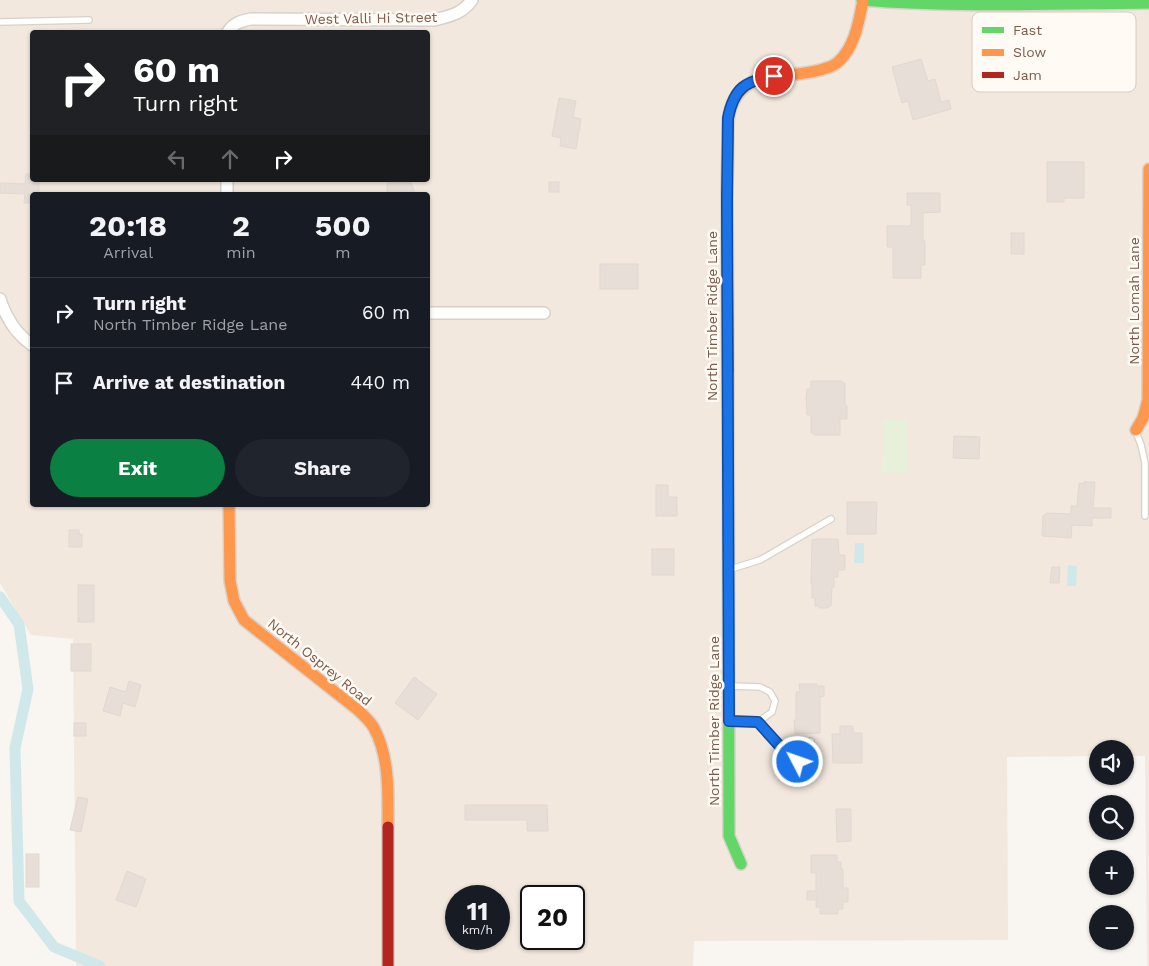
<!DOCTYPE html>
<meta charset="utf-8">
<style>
body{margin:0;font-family:"Work Sans",sans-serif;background:#20242c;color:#f1f3f6;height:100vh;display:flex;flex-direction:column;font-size:19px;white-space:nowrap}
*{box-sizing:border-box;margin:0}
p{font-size:16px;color:#9ea1a6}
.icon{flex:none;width:28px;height:28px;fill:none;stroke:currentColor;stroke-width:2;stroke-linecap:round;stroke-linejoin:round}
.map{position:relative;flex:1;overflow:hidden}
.sheet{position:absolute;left:30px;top:192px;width:400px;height:315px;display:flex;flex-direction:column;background:#171b24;border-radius:5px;box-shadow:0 1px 4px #0004}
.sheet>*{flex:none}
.hud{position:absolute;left:30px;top:30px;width:400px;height:152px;border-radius:5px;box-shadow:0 1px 4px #0004;background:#202124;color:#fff;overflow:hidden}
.tools{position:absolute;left:1089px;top:740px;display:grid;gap:10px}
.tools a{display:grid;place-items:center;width:45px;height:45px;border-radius:50%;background:#171b24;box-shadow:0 1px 4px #0004;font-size:25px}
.speed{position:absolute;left:445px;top:885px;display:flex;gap:10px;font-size:25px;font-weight:700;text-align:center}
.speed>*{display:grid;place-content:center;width:65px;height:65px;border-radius:50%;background:#171b24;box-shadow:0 1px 4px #0004;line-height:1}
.speed small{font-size:12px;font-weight:400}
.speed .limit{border:2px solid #111;border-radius:8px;background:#fff;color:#111}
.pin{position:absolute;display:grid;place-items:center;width:42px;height:42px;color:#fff;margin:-21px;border:2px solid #fff;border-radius:50%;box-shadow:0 1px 5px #0007}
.me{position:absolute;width:55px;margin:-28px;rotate:311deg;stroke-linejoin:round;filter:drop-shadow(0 0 4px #0008)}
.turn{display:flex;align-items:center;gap:18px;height:105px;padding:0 20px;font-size:22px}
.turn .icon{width:65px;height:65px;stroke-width:2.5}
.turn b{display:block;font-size:35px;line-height:42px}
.lanes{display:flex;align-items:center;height:48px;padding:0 20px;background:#0003;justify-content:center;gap:25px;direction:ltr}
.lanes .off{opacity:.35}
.eta{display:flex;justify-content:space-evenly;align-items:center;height:85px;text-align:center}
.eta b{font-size:30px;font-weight:700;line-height:35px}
.action{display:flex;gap:10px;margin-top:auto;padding:10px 20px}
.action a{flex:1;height:58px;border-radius:30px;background:#0b8043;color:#fff;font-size:20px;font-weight:700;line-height:58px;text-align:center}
.action a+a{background:#20242c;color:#f1f3f6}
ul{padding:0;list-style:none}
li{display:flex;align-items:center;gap:15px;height:70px;padding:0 20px;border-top:1px solid #363941}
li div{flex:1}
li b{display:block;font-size:19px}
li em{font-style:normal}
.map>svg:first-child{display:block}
</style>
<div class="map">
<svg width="1149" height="966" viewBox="0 0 1149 966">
<rect width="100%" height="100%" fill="#f9f5f0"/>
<!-- residential -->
<path fill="#f2e8de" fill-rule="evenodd" d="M0,0H1149V966H1147L1145,756H1125V749H1098L1097,756L1007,757L1008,940L694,941L693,966H76L73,639L31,635L0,583ZM32,32H428V180H32ZM32,195H428V505H32ZM456,896H499V939H456ZM531,896H574V939H531Z"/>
<!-- green -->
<path fill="#e7f0db" d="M883,419H908V473H882Z"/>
<!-- water -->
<g fill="#d0e8ea">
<path d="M855,543H864V563H854Z"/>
<path d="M1068,565L1077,566L1076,586H1067Z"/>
</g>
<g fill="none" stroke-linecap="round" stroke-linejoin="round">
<!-- canal -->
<path stroke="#d0e8ea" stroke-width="11" d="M0,597L19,624L28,689L15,748L19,901L54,947L100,966"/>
</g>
<!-- building -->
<g fill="#e6ded7" stroke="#e2d8d2">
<path d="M921,59L928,81L935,79L941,102L949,100L951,109L913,120L908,101L902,103L892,67Z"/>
<path d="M559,98L576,101L573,117L581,119L576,149L560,146L561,138L552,136Z"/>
<path d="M1047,162H1084V198H1064V202H1047Z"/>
<path d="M26,174H32V180H39V195H32V203H24L25,194L0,193V183L25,184Z"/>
<path d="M387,180H410L416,195H387Z"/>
<rect x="549" y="182" width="10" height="10"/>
<path d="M907,193H940V212L923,213V241H925V265H921V278H893V247H887V226H911V205H907Z"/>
<rect x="1011" y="233" width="13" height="21"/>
<rect x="600" y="264" width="38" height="25"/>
<path d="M811,381H842V383H845V406H847V419H840V435H814V433H811V415H807L806,398L807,389H811Z"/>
<path d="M954,436L980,437L979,459L953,458Z"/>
<path d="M1084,482H1095L1093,508H1111V518H1092V526L1072,525L1071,538L1042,536L1043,516L1047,513L1071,514V506H1077L1079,483L1084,484Z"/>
<path d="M656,485H668V497H677V516H656Z"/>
<path d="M847,502H877L876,534H847Z"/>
<path d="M69,530H79V534H82V547H69Z"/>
<path d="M818,539H838L839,555H845V570H838V577H834V587H832L831,606H828V608H819V606H815V598H812V584H811L812,540Z"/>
<rect x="652" y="549" width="22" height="26"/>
<path d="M1052,567H1060L1059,583H1050Z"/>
<rect x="78" y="585" width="16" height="37"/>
<rect x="71" y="644" width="20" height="27"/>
<path d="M414,677L437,694L418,720L395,703Z"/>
<path d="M129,681L141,685L135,707L123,703L120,716L103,711L110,687L126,692Z"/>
<path d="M799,684H817V686H824V696L820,697V733L795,734L794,720H796V692H800Z"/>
<rect x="74" y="723" width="12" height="13"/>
<path d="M840,726H853V733H862V763H833L832,734H840Z"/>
<path d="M78,797L88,799L81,832L70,830Z"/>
<path d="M465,805H547L548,831H527V820H465Z"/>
<path d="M836,809H851V841L837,842Z"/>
<rect x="26" y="854" width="13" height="33"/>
<path d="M811,855H837V862H841V869H843V888H848V902H843V909H838V914H820V907H816V900H807V891H816V873H811Z"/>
<path d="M127,871L146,879L136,907L116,900Z"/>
</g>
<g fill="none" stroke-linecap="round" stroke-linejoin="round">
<!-- lane casing -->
<g stroke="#d7d1cb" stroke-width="8">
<g id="lane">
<path d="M0,22L89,20"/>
<path d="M1136,432L1141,445L1145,463V516"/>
<path d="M731,569L760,560L831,519"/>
<path d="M730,686L760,687L770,692L775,701L772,712L758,722"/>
<path d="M732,721L758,722L786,753L798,762L808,760L811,753V741"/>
</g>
</g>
<!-- street casing -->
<g stroke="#d7d1cb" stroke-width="14">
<g id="street">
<path d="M228,32C233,23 241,21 251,19L434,20C450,16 462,14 472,0"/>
<path d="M227,180V195"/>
<path d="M0,299C6,318 16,334 32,345"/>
<path d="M428,313H544"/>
</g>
</g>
<!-- fast casing -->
<g stroke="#d9d2cb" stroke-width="14">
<g id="fast">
<path d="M862,0C957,8 1054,4 1149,3"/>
<path d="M728,371L729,836L741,864"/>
</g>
</g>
<!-- slow casing -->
<g stroke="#d9d2cb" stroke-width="14">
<g id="slow">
<path d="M727,192C727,174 728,156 728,138C728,128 727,117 731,107C745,67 787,80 820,70C826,68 832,67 837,63C855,48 859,21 863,0"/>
<path d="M1136,430L1143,418L1148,400L1149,169"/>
<path d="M229,505L230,581L234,601L244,620L358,710C363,715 370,721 374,728C390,758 388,794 388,827"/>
</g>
</g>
<!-- jam casing -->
<g stroke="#d9d2cb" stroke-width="14">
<g id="jam">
<path d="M727,192L728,371"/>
<path d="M388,827V966"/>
</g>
</g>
<!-- lane -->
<use href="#lane" stroke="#fefefd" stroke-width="5.5"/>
<!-- street -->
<use href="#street" stroke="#fefefd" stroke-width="11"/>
<!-- fast -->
<use href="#fast" stroke="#63d668" stroke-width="11"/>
<!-- slow -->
<use href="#slow" stroke="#ff974d" stroke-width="11"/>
<!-- jam -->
<use href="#jam" stroke="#b3261e" stroke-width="11"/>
</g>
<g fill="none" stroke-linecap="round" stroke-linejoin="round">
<!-- route casing -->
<g stroke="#114b97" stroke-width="12">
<path id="route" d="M774,76C745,81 734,88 728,118L727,201L729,721L758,722L786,753L798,762"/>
</g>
<!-- route -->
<use href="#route" stroke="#1a73e8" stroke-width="9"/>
</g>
<g text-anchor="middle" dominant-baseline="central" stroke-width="5" stroke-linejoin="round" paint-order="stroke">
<!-- street labels -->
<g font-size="14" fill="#7a5c4d" stroke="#fffaf3">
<text transform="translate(371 18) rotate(-1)">West Valli Hi Street</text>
<text transform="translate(1134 301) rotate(-90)">North Lomah Lane</text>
<text transform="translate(712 316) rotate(-90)">North Timber Ridge Lane</text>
<text transform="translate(320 662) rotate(39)">North Osprey Road</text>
<text transform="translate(714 721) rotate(-90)">North Timber Ridge Lane</text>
</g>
</g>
<!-- legend -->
<rect x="972" y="12" width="164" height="80" rx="8" fill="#fffaf3" stroke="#d7cbc1" stroke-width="1"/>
<rect x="982" y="27" width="22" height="6" fill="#63d668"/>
<rect x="982" y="49" width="22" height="7" fill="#ff974d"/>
<rect x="982" y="72" width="22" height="6" fill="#b3261e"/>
<g font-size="14" fill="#7a5c4d">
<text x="1013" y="35">Fast</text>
<text x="1013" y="57">Slow</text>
<text x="1013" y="80">Jam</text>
</g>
</svg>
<div class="tools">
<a><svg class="icon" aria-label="sound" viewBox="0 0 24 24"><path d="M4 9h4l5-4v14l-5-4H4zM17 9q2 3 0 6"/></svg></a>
<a><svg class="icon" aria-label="search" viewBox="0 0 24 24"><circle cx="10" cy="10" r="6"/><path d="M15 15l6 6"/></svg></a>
<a>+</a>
<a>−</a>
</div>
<div class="speed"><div>11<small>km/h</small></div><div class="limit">20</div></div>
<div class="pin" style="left:774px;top:76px;background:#d93025"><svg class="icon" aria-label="arrive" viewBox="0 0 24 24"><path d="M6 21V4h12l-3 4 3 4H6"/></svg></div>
<svg class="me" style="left:798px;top:762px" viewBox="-20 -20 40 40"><circle r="17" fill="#1a73e8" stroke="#fff" stroke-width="3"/><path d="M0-11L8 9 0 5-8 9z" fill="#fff"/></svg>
<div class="hud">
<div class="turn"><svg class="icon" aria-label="right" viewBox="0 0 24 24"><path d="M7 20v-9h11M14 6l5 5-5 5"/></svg><div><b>60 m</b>Turn right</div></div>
<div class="lanes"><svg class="icon off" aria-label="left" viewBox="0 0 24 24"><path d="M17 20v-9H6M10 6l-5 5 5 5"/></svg><svg class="icon off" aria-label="ahead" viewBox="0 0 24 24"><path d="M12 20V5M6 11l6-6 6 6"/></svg><svg class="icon" aria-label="right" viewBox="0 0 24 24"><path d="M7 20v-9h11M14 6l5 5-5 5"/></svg></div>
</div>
<section class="sheet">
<div class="eta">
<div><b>20:18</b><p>Arrival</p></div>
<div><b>2</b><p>min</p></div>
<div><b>500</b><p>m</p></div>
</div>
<ul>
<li><svg class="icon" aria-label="right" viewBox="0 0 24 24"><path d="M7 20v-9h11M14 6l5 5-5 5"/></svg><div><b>Turn right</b><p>North Timber Ridge Lane</p></div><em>60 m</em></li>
<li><svg class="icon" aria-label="arrive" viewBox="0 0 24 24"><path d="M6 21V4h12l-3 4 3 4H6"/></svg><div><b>Arrive at destination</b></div><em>440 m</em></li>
</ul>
<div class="action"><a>Exit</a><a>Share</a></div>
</section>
</div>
